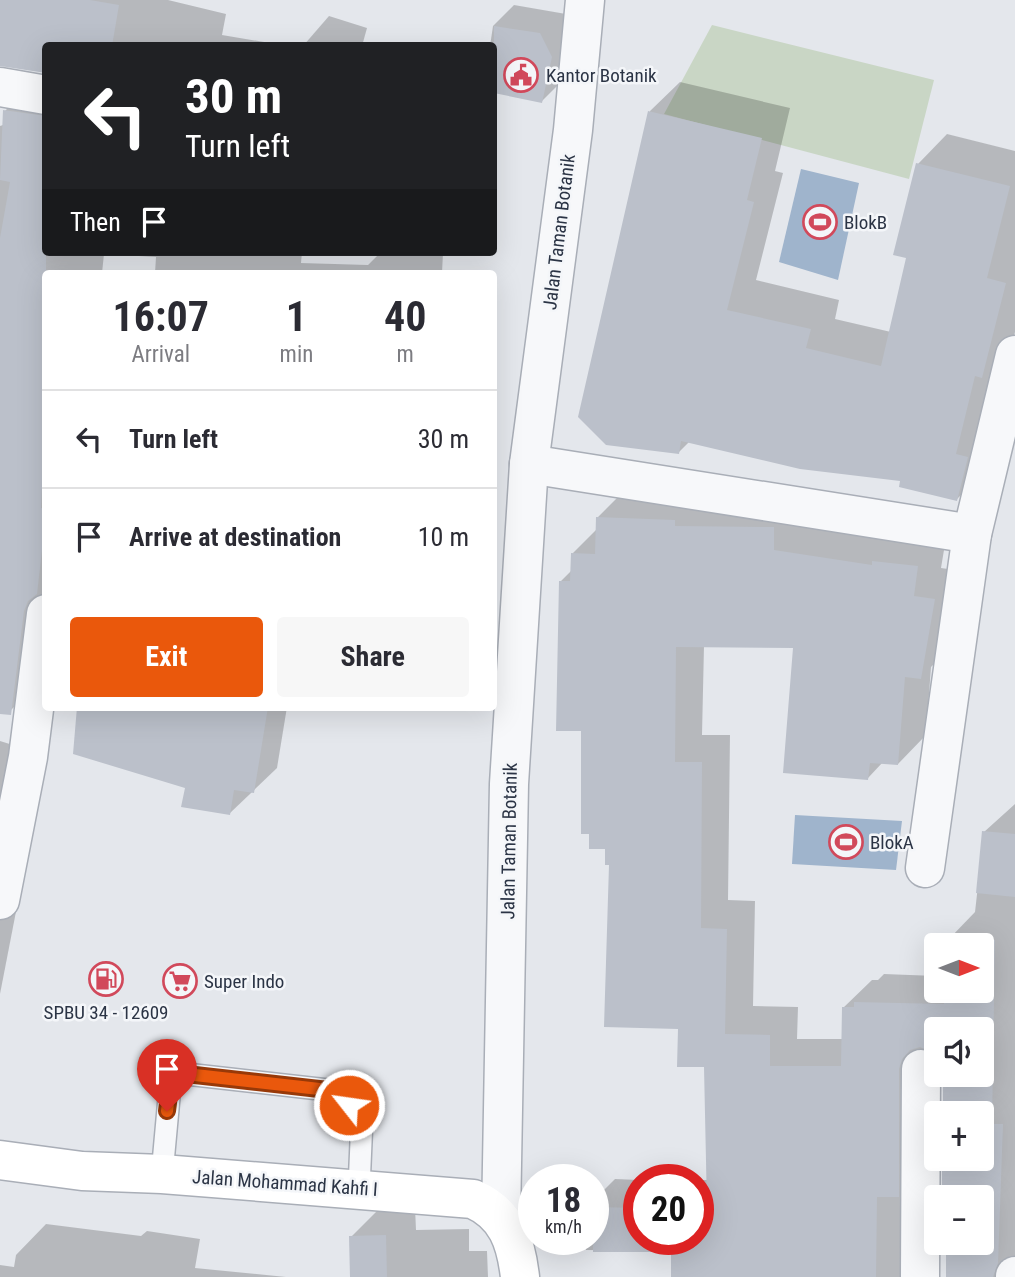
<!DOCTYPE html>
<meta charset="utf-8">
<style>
body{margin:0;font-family:"Roboto Condensed",sans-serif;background:#f7f7f7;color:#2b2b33;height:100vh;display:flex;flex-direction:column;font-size:26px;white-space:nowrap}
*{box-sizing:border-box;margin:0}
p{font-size:23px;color:#7c7c81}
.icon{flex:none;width:38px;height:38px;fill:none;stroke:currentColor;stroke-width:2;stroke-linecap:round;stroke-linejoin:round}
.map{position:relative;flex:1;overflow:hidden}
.sheet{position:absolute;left:42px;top:270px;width:455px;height:441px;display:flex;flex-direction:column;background:#fff;border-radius:7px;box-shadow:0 7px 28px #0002}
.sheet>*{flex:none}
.top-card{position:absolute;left:42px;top:42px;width:455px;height:214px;border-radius:7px;box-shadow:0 7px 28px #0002;background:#202124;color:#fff;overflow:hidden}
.needle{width:46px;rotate:90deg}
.tools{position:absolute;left:924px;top:933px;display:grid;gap:14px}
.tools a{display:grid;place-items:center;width:70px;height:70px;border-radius:7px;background:#fff;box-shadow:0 7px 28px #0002;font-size:35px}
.speed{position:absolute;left:518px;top:1164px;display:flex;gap:14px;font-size:35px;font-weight:700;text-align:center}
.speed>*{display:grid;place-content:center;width:91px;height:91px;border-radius:50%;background:#fff;box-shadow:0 7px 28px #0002;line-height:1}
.speed small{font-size:18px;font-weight:400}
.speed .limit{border:10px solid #d22;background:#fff;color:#111}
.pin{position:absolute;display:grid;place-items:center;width:60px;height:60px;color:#fff;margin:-72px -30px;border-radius:50% 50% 50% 0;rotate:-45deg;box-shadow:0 0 7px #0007}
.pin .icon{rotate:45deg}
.me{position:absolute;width:77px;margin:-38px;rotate:300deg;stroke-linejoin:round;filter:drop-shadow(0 0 5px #0008)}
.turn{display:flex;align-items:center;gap:24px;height:147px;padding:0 28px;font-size:32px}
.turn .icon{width:91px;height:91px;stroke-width:2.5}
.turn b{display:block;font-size:49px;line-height:60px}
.then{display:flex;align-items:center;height:66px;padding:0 28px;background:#0003;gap:14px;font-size:26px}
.eta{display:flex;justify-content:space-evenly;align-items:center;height:119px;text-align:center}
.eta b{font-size:42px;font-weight:700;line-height:49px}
.cta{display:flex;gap:14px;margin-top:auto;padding:14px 28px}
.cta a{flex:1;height:80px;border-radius:7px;background:#ea580c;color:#fff;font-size:28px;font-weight:700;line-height:80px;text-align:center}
.cta a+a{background:#f7f7f7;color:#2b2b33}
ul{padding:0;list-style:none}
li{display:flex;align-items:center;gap:21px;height:98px;padding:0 28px;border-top:2px solid #e1e1e2}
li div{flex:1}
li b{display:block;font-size:26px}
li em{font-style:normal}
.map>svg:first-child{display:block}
</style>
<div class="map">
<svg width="1015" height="1277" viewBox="0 0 1015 1277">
<rect width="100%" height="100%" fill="#e4e7ec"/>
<!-- green -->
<path fill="#c9d6c5" d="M712,25L934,80L909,179L664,114Z"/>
<!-- water -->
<g fill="#9fb4cc">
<path d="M801,169L859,183L838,280L779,262Z"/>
<path d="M795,815L902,821L896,870L792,864Z"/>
</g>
<!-- shadow -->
<g fill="#0003">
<path d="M0,0H168L226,14L222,35L288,46H46L0,64Z"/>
<path d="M514,5L566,14L563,80L542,101L494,91V46H490L493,26Z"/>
<path d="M329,16L367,28L362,46H303Z"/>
<path d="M680,82L790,108L775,171L783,173L756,280L839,300L835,319L891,332L909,257L918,164L947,134L1015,151V332L986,470L957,499L902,479L690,441L679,452L650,111Z"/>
<path d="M28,87L46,89V252H302L301,263L368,265L381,252L443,253L442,273H155L156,257L104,254L102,273H46V613L31,690L7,714H0V126L3,125L5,111Z"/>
<path d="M626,489L946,538L941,568L962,571L949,649L931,667L926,735L898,764L883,762L868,778L794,647L704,646L702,735H730L728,900L755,901L753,1006L798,1007L797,1039H843V1008L872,980H878L884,974L936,976V990H982V945H948V940L975,912L984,832L1015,804V1277H948L982,1242V1197H944L982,1158V1113H944L982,1074V1029H936V1052L927,1047L926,1190L903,1277H673V1251L586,1250V1239H593V1201L615,1179L639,1180V1239H698V1180H708L705,1066L680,1027L611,864L582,729L561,581L572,570L573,553L597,529L598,517Z"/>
<path d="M78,707H287L277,768L229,814L187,787Z"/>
<path d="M0,741L29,750L20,891L0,994Z"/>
<path d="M381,1207H415L416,1230L469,1229V1251H487L488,1277H351V1237Z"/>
<path d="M46,1224L141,1236L147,1231L200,1239L195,1268L286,1277H0V1265L14,1267L16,1255Z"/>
</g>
<!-- building -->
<g fill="#bbc0ca">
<path d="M0,0H90L119,5L112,46H46V73L0,66Z"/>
<path d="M494,26L540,33L552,57L542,103L494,93Z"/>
<path d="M3,110L46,116V405L41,508L46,509V515L37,594L28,601L24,611L11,715L0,714V238L10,182L0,180Z"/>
<path d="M648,111L762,138L747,200L754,202L727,310L811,329L806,348L881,366L906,258L893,255L916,163L1010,186L987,278L1006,283L982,378L975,376L956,454L968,457L957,501L899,487L900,481L800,469L681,441L679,454L606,445L578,417Z"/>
<path d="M596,517L675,520V526L774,527V550L872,565V561L918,566L914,596L935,599L921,679L905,677L898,765L870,763L868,780L783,773L793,648L676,647L675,762H702L701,928L727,929L725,1034L770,1035V1066H841L842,1007H854V1002L944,1004V990H982V945H946V939L995,940L992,1124H1003L998,1263L993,1277H946V1242H982V1197H942V1158H982V1113H943V1074H982V1029H936V1054L920,1047L910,1050L902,1059L899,1069V1197H877L876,1277H671V1252H593V1207L639,1208V1239H698V1208H707L704,1067H677L678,1029L604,1027L609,865H605V849H589V834H581V731H556L559,581H570L571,553L595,554Z"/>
<path d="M77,707H268L254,793L234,790L230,815L181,807L185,788L73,754Z"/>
<path d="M982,831L1015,834V897L976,893Z"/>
<path d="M386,1235L387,1277H350L349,1236Z"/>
</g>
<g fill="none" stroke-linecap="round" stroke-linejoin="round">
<!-- lane casing -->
<g stroke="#a9aeb7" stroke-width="24">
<path id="lane" d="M162,1174L170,1087L186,1074L337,1091L362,1119L359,1188"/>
</g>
<!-- street casing -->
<g stroke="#a9aeb7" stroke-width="41">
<g id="street">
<path d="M0,87L46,95"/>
<path d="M529,464L972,534"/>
<path d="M925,868L972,534L1015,355"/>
<path d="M0,900L28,757L46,614"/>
<path d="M501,1218L509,784L529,464L573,130L585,0"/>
<path d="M920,1277L921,1069"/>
<path d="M1015,1277V1276"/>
</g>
</g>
<!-- secondary casing -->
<g stroke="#a9aeb7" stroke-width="41">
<path id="secondary" d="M0,1160L82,1171L162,1174L473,1199C507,1214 516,1242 520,1277"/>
</g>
<!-- lane -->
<use href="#lane" stroke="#f7f8fa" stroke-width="21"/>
<!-- street -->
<use href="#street" stroke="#f7f8fa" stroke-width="38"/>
<!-- secondary -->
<use href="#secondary" stroke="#fff" stroke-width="38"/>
</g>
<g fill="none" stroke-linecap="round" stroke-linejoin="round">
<!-- route casing -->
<g stroke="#983908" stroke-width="18">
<path id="route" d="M167,1111L170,1087L186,1074L337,1091L349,1105"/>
</g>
<!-- route -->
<use href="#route" stroke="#ea580c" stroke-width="12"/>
</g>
<!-- icons -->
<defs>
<g id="civic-ring" transform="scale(1.75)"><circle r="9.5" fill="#f4f6f9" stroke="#d1495b" stroke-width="1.5"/><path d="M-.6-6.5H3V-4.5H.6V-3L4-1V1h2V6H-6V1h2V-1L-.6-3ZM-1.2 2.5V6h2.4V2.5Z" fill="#d1495b"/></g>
<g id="stadium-ring" transform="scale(1.75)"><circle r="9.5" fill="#f4f6f9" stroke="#d1495b" stroke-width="1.5"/><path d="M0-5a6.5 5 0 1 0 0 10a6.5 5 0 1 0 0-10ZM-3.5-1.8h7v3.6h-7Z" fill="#d1495b"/></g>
<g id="fuel-ring" transform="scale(1.75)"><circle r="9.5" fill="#f4f6f9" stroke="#d1495b" stroke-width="1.5"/><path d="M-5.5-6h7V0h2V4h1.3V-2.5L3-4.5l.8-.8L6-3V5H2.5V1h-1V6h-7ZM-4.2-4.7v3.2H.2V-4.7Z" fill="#d1495b"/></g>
<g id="supermarket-ring" transform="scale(1.75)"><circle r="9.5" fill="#f4f6f9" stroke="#d1495b" stroke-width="1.5"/><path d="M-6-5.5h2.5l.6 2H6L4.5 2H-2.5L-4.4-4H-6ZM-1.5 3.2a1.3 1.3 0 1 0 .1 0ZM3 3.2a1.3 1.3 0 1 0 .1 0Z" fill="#d1495b"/></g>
</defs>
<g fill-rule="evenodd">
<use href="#civic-ring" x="521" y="75"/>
<use href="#stadium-ring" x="820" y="222"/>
<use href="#stadium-ring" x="846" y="842"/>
<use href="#fuel-ring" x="106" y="979"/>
<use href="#supermarket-ring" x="180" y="981"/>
</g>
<g text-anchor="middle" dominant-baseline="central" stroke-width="5" stroke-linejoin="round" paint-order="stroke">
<!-- poi labels -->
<g font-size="19" fill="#2b3445" stroke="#f4f6f9" text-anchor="start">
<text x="546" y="75">Kantor Botanik</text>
<text x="844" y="222">BlokB</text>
<text x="870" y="842">BlokA</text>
<text x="204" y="981">Super Indo</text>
<text x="106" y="1012" text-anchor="middle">SPBU 34 - 12609</text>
</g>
<!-- street labels -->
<g font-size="19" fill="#2b3445" stroke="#f4f6f9">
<text transform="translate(559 232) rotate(-83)">Jalan Taman Botanik</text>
<text transform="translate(509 841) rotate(-89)">Jalan Taman Botanik</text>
<text transform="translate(285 1183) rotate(4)">Jalan Mohammad Kahfi I</text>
</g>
</g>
</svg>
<div class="tools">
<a><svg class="needle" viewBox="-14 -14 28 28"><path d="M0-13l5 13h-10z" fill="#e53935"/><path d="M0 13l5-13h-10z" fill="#7c7c81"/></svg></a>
<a><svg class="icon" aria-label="sound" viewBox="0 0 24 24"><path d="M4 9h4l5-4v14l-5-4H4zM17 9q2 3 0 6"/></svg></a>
<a>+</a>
<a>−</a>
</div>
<div class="speed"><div>18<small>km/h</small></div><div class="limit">20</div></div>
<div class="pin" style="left:167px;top:1111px;background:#d93025"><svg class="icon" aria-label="arrive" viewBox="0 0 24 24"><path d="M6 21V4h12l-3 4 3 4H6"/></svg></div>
<svg class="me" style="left:349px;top:1105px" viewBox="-20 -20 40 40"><circle r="17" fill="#ea580c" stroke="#fff" stroke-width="3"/><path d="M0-11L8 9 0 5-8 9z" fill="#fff"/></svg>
<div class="top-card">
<div class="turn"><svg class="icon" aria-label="left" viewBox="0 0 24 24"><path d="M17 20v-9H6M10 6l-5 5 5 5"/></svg><div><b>30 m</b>Turn left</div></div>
<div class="then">Then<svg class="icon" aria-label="arrive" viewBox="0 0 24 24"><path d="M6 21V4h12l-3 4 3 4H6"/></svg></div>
</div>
<section class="sheet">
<div class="eta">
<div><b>16:07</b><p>Arrival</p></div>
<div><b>1</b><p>min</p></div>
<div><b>40</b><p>m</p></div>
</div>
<ul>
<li><svg class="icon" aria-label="left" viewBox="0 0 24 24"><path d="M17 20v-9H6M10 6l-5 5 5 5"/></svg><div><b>Turn left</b></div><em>30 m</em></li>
<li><svg class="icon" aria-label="arrive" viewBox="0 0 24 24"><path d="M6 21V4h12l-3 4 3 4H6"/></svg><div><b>Arrive at destination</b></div><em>10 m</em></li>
</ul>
<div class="cta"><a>Exit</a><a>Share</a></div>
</section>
</div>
